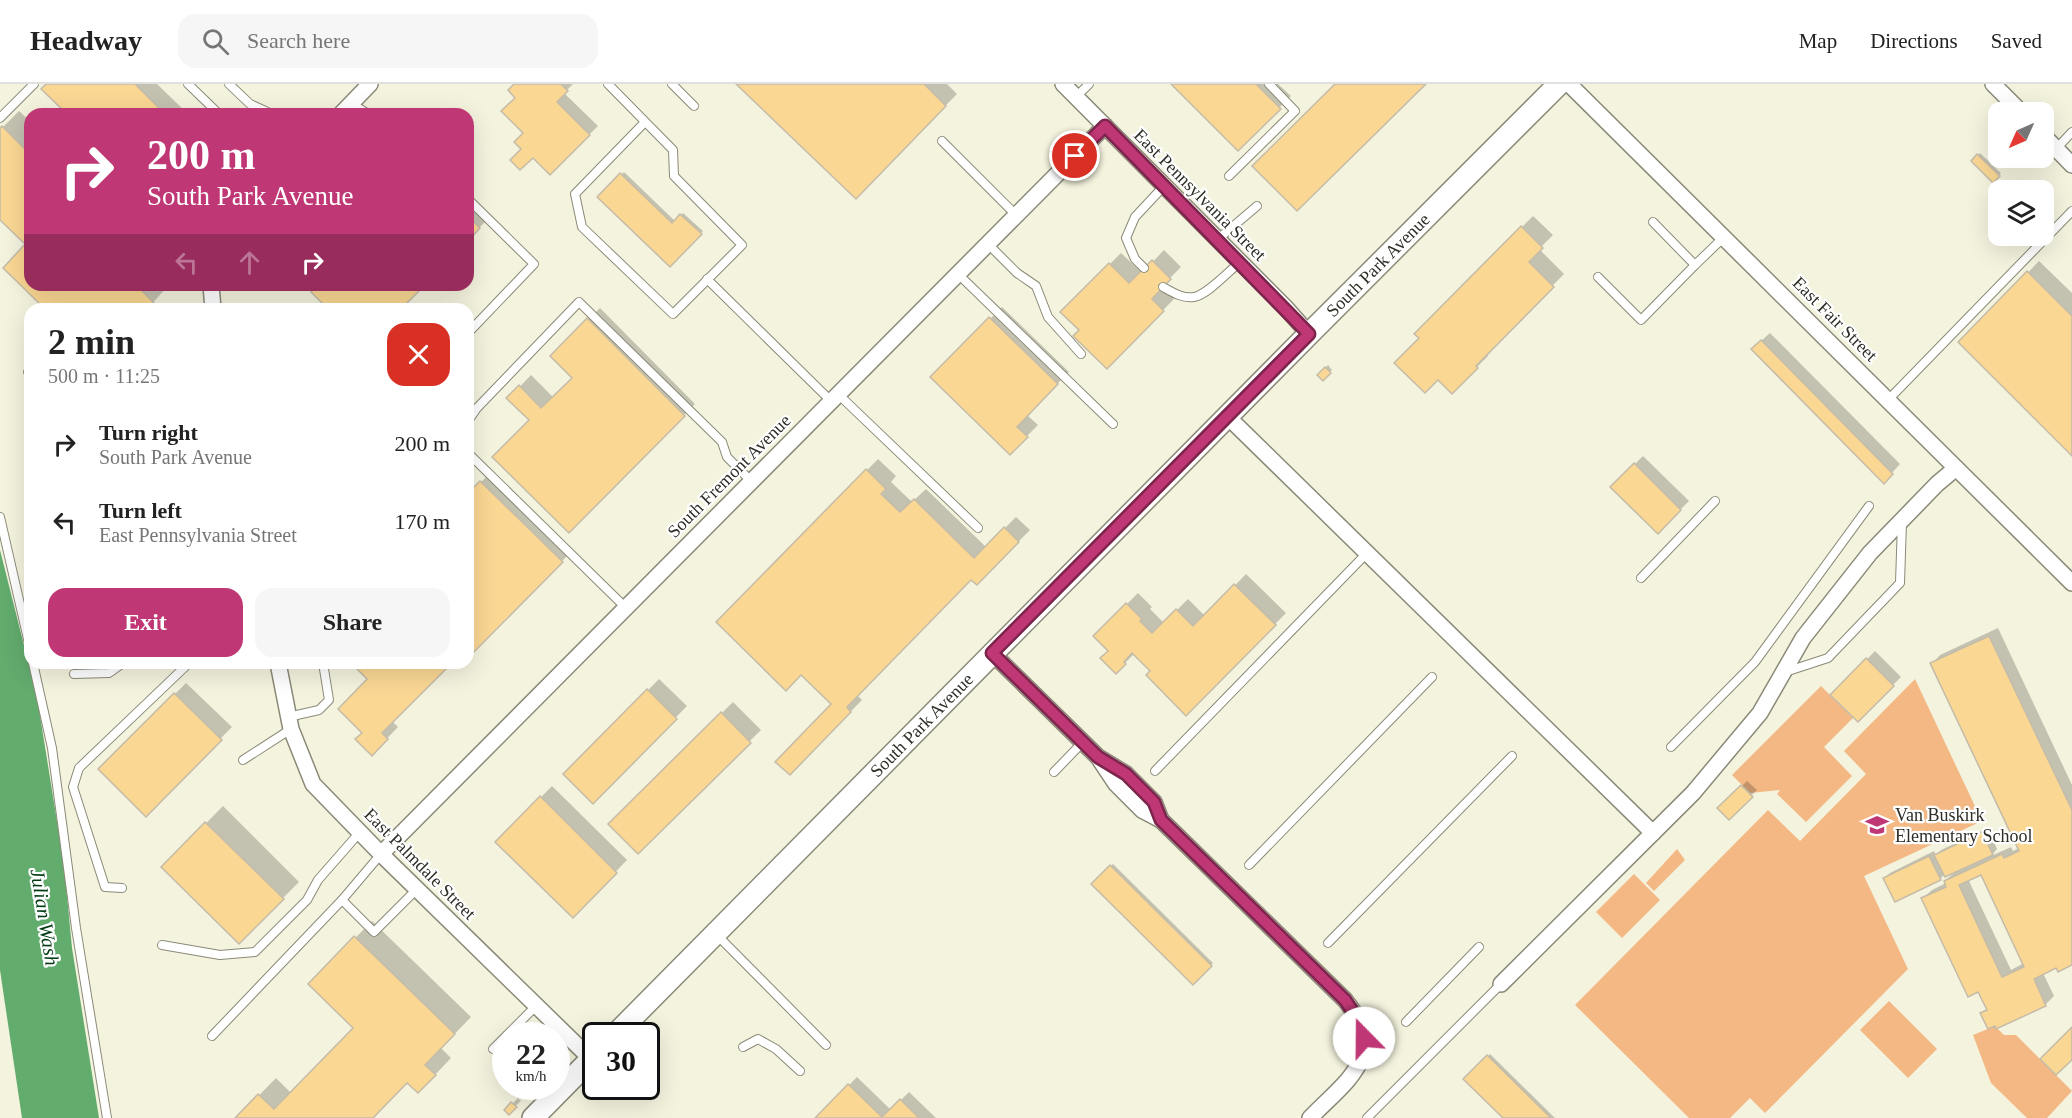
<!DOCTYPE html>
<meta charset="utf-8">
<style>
body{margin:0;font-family:"Times New Roman",serif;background:#f6f6f6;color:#222;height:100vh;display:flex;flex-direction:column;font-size:22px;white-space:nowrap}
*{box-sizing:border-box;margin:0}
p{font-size:20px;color:#767676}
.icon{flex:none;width:33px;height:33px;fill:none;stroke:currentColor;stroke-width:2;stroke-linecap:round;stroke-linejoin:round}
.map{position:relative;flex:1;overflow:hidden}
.sheet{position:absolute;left:24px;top:219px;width:450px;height:366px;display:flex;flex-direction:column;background:#fff;border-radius:18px;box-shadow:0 6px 24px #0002}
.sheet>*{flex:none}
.banner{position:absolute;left:24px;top:24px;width:450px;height:183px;border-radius:18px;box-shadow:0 6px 24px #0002;background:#bf3774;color:#fff;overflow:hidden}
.needle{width:39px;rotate:225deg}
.controls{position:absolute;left:1988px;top:18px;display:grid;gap:12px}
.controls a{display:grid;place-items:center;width:66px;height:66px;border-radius:12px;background:#fff;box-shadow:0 6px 24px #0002;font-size:30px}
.speed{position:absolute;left:492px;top:938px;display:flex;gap:12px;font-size:30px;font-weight:700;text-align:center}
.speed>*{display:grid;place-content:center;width:78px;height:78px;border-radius:50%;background:#fff;box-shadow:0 6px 24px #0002;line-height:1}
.speed small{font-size:15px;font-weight:400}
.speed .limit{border:3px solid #111;border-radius:9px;background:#fff;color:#111}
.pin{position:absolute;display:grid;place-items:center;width:51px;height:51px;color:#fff;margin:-26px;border:3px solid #fff;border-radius:50%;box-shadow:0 2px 6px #0007}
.me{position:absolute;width:66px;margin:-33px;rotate:338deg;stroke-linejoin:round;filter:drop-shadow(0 0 4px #0008)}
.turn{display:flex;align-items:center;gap:21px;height:126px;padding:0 24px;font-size:27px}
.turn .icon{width:78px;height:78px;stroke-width:2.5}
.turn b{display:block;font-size:42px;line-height:51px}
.lanes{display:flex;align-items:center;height:57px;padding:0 24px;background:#0003;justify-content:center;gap:30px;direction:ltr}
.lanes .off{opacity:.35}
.round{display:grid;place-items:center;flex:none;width:63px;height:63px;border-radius:18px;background:#f6f6f6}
.head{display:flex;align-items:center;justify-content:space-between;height:102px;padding:0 24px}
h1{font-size:36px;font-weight:800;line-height:45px}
.primary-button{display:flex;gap:12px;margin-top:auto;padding:12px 24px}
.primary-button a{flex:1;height:69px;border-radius:18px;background:#bf3774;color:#fff;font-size:24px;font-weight:800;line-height:69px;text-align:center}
.primary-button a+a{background:#f6f6f6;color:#222}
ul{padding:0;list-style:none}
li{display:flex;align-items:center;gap:18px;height:78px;padding:0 24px}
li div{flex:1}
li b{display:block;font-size:22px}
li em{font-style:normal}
header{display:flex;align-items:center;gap:36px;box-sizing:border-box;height:84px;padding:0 30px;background:#fff;border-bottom:2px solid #e0e0e0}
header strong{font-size:28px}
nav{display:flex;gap:33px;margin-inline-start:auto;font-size:21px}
.search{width:420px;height:54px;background:#f6f6f6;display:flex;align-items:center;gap:15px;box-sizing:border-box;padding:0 21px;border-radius:18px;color:#767676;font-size:22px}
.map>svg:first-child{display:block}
</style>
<header>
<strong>Headway</strong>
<div class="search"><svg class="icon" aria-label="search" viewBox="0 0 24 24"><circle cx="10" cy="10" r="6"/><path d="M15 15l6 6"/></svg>Search here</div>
<nav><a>Map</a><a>Directions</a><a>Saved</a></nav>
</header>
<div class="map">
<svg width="2072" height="1034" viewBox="0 0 2072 1034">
<rect width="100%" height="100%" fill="#f4f3de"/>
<!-- green -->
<g fill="#f4b884">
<path d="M1915,595L1982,737L1864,792L1908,885L1765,1029L1750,1014L1730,1034H1689L1575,921L1768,726L1800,757L1866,690L1844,667Z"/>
<path d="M1821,602L1853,634L1824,663L1852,692L1806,738L1777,710L1780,706L1750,709L1732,691Z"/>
<path d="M1677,765L1685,776L1654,807L1646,799Z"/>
<path d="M1634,790L1660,816L1622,854L1596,828Z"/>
<path d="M1889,917L1937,965L1908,994L1860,946Z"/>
<path d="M1995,942L2004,951H2016L2072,1007L2047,1034H2027L1991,999L1973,951Z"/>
</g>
<!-- water -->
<path fill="#62ac6e" d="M0,466L37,613L64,781L72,864L99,1034H22L0,886Z"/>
<!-- shadow -->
<g fill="#0003" fill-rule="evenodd">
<path d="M48,0H157L188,30H69Z"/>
<path d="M516,0H573L564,9L598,42L550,89L523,65L525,49Z"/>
<path d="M738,0H947L957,10L856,113Z"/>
<path d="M1173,0H1278L1291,12L1238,65Z"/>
<path d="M19,27L30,37V201H169L147,225H47L5,184L28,160L0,133V46Z"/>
<path d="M1980,69L2001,89L1993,97L1973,77Z"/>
<path d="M624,88L675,137L683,129L703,147L670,181L599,113Z"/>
<path d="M468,110L491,132L468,155Z"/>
<path d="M1533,132L1553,151L1539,165L1564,190L1486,269L1488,272L1452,308L1421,254L1416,250Z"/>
<path d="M1164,166L1181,183L1162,202L1174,215L1107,283L1081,246L1062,228L1121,169L1142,189Z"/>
<path d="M2039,177L2072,209V369L1960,258Z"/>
<path d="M1002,223L1069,288L1027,331L1038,341L1010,369L932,293Z"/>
<path d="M600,224L695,320L569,447L531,336L509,314L531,291L554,314L574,294L552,272Z"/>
<path d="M1770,249L1900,380L1884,398L1761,257Z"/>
<path d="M1328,281L1332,286L1323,295L1319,291Z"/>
<path d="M1643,372L1689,417L1658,448L1612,403Z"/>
<path d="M878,375L896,392L891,398L912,418L926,405L986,463L1016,433L1030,446L977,499L971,494L857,611L862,616L790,689L833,620L801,589L718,538Z"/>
<path d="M492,387L573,466L468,572V411Z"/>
<path d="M1246,490L1286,529L1186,630L1152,587L1135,569L1116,588L1110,567L1095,552L1138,509L1152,523L1150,525L1164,539L1188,515L1205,532Z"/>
<path d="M1998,544L2072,701V880L2057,882L2043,889L2054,912L2045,921L1996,940L1982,930L1987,924L1979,906L1923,814L1932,806L1946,799L1945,797L1956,787L1945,790L1940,795L1884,794L1890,789L1934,767L1936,771L1941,766L1988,744L1997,765L1991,772L2011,763L2013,767L2019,764L1932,580L1940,571ZM1982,789L2024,879L2011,886L1968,795Z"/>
<path d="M1875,567L1901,593L1858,636L1832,611Z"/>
<path d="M353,579H450L392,637L398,643L372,670L364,649L370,595Z"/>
<path d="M659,595L687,622L593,718L565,690Z"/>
<path d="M186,599L232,643L146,730L100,685Z"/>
<path d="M733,618L761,646L638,768L610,740Z"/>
<path d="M1747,697L1757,706L1729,734L1719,724Z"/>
<path d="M552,702L627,776L573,832L497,758Z"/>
<path d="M223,722L299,798L239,858L163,783Z"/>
<path d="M1113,780L1213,879L1193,899L1093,800Z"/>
<path d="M372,837L471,933L441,964L451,974L435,991L408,997L371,1034H237L276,994L292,1010L356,944L310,900Z"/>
<path d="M1490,970L1555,1034H1505L1465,995Z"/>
<path d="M857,993L891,1026L909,1008L936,1034H817Z"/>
<path d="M518,1014L521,1017L509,1028L506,1026Z"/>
</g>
<!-- building -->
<g fill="#fad793" stroke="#c4bba9" stroke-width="1.5" fill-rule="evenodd">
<path d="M46,0H135L165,30H67L41,5Z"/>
<path d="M514,0H561L568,7L557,18L590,51L550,91L533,74L520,86L510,76L521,65L514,58L523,49L501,27L515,14L508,6Z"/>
<path d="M736,0H924L946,22L856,115Z"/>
<path d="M1171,0H1256L1281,25L1238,67Z"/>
<path d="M1335,0H1426L1297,127L1252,82Z"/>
<path d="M2,42L30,70V201H136L154,219L148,225H45L3,184L25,160L0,136V44Z"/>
<path d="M1977,70L2000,92L1993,99L1971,77Z"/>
<path d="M620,89L672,139L680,130L702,150L670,183L597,113Z"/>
<path d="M468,132L480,144L468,157Z"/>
<path d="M1521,142L1543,164L1529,178L1554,203L1476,282L1478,284L1452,310L1438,296L1425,309L1394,279L1419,254L1414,250Z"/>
<path d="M1152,176L1171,195L1152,215L1164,227L1107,285L1073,252L1079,246L1060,228L1109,179L1129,199Z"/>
<path d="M2027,187L2072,232V372L1958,258Z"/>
<path d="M318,201H425L401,225H328L311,208Z"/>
<path d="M989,233L1058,300L1017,343L1028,353L1010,371L930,293Z"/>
<path d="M587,234L685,332L569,449L492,373L529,336L506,314L519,301L541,324L572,294L550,272Z"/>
<path d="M1761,256L1893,390L1884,400L1751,265Z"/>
<path d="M1325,283L1331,289L1323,297L1317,291Z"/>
<path d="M1634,379L1681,426L1658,450L1610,403Z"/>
<path d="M866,385L886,405L881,410L900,428L914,415L974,474L1004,443L1019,458L977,501L971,496L847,623L851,628L790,691L775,678L831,620L801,591L786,607L716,538Z"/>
<path d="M480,397L563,478L468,574V409Z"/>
<path d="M1234,500L1276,541L1186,632L1146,591L1150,587L1132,569L1124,578L1126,580L1116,590L1100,574L1108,567L1093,552L1126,519L1142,535L1140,537L1152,549L1176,525L1193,542Z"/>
<path d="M1989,552L2072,726V881L2058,888L2056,884L2034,895L2046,922L1996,945L1995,942L1988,945L1980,929L1987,926L1978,908L1968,913L1921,814L1946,803L1944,797L2002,770L2004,774L2019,767L1930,579ZM1981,791L2024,883L2002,893L1959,801Z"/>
<path d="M1866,574L1894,602L1858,638L1830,611Z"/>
<path d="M351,579H452L382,649L388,655L372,672L355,655L362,649L338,625L367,595Z"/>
<path d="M647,605L677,635L593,720L563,690Z"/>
<path d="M174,609L222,656L146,733L98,685Z"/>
<path d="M721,628L751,659L638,770L608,740Z"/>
<path d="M1741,701L1753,713L1729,736L1717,724Z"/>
<path d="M540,712L617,789L573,834L495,758Z"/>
<path d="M205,738L284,815L239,860L161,783Z"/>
<path d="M1982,748L1993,771L1945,793L1934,771Z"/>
<path d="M1929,772L1941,796L1895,818L1883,794Z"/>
<path d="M1110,781L1212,882L1193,901L1091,800Z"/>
<path d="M354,852L455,950L425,981L436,991L418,1009L407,999L373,1034H235L258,1010L274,1025L353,944L308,900Z"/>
<path d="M2072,943V976L2056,991L2040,975Z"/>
<path d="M1487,971L1551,1034H1503L1463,995Z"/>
<path d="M848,1000L882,1033L900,1015L919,1034H815Z"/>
<path d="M511,1018L517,1023L509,1031L504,1026Z"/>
</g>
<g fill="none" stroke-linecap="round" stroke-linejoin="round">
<!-- lane casing -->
<g stroke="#8b8a78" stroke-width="10">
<g id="lane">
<path d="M188,0L219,30"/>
<path d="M229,0L250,20L272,30"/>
<path d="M608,0L673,66L674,92L742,161L673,230L582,143L575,110L645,38"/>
<path d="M672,0L694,22"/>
<path d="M1076,13L1089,0"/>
<path d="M351,19L368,30"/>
<path d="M0,34L34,0"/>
<path d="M942,57L1016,131"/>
<path d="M2056,65L2072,48"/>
<path d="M1229,92L1295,27L1269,0"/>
<path d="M468,115L534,180L468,249"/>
<path d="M1217,156L1257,122"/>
<path d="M988,160L1017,189L1036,202L1048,233L1081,270"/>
<path d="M1695,181L1724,153"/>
<path d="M1144,184L1135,175L1126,154L1135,133L1164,102"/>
<path d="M958,190L1113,340"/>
<path d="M1598,193L1641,236L1695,181L1653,138"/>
<path d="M707,195L831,317"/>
<path d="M1163,203C1172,208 1183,215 1194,213C1207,211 1229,187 1239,179"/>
<path d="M28,288L30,289"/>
<path d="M838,310L978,444"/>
<path d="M1889,315L2072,127"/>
<path d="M468,337L477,324L579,218L722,358L727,373L751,397"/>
<path d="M468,369L626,524"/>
<path d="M0,433L30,564"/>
<path d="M1641,494L1715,417"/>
<path d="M33,579L52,664L76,844L107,1034"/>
<path d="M1785,588L1828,574L1900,499L1902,438"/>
<path d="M74,590L109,589L123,579"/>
<path d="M288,633L319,626L329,616L323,579"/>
<path d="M1671,663L1755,578L1869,422"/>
<path d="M243,676L291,645"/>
<path d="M1155,687L1367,469"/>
<path d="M1054,688L1083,658"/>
<path d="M1249,781L1432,593"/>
<path d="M122,804L105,803L73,703L79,684L189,579"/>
<path d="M342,816L381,770"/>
<path d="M717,851L826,961"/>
<path d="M1328,859L1512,672"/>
<path d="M162,861L220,871L255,868L307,816L318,796L360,748"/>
<path d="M1406,938L1479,863"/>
<path d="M507,951L536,922"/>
<path d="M212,952L342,816L374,848L417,805"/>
<path d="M743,963L758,955L776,965L800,987"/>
<path d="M493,965L506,952"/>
<path d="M1367,1034L1501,900"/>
</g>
</g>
<!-- street casing -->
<g stroke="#8b8a78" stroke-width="18">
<g id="street">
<path d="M1063,0L1285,223L1309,250"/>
<path d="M1569,0L2072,499"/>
<path d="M1993,0L2021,28"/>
<path d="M341,30L370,0"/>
<path d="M2043,51L2072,81"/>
<path d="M211,201L213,225"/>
<path d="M1227,332L1653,749"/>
<path d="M992,569L1098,673L1116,700L1142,726L1161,736L1154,718L1126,690L1098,673"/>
<path d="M278,579L291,645L313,700L381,770L591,975"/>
<path d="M1161,736L1345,916C1389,971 1348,995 1310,1034"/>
<path d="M381,770L1105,42"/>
<path d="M1501,900L1693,709L1760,629L1803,554L1870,469L1937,400L1956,384"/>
</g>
</g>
<!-- secondary casing -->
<g stroke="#8b8a78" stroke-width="24">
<g id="secondary">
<path id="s1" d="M615,951L1309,250L1559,0"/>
<path d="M533,1034L596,970"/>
</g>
</g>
<!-- lane -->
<use href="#lane" stroke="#fff" stroke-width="8"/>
<!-- street -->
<use href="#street" stroke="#fff" stroke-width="15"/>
<!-- secondary -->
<use href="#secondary" stroke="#fff" stroke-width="21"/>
</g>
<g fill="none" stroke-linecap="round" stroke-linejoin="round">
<!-- route casing -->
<g stroke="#7c244b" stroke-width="15">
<path id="route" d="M1075,72L1105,42L1309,250L992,569L1098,673L1126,690L1154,718L1161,736L1345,916L1360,938L1364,954"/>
</g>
<!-- route -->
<use href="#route" stroke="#bf3774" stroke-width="10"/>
</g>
<!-- icons -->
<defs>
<g id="school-bare" transform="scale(1.8)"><path d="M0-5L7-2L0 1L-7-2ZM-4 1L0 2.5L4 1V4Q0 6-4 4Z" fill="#bf3774" stroke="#fff" stroke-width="2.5" paint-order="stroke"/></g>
</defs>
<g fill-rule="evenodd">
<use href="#school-bare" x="1877" y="741"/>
</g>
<g text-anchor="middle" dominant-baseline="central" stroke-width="4.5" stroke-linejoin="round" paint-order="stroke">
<!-- street labels -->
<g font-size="18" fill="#2e2e26" stroke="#fff">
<text transform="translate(1200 111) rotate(45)">East Pennsylvania Street</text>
<text stroke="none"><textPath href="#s1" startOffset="1084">South Park Avenue</textPath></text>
<text transform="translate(1835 235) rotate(45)">East Fair Street</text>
<text transform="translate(729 392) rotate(-45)">South Fremont Avenue</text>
<text stroke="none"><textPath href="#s1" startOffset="436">South Park Avenue</textPath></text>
<text transform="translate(420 780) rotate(45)">East Palmdale Street</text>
</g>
<!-- poi labels -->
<g font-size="18" fill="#2e2e26" stroke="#fff" text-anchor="start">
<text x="1895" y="731">Van Buskirk<tspan x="1895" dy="21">Elementary School</tspan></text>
</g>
<!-- water labels -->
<g font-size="20" font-style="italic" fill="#003b12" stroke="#fff">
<text transform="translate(45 833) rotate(81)">Julian Wash</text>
</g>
</g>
</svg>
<div class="controls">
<a><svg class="needle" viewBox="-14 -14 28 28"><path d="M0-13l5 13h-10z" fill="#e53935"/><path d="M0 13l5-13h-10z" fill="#767676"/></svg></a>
<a><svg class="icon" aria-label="layers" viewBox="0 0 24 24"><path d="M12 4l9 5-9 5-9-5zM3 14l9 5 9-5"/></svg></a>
</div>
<div class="speed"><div>22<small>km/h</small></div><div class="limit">30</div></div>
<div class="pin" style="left:1075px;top:72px;background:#d93025"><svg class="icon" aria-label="arrive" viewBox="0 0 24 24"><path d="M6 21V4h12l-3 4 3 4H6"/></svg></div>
<svg class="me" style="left:1364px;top:954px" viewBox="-20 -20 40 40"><circle r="19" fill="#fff"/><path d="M0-13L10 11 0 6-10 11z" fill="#bf3774"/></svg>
<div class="banner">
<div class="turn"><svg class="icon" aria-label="right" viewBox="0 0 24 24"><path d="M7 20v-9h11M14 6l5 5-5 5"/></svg><div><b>200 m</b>South Park Avenue</div></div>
<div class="lanes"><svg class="icon off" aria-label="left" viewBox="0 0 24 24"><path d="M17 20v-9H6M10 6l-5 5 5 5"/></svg><svg class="icon off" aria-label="ahead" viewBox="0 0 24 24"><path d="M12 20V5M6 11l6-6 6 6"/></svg><svg class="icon" aria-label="right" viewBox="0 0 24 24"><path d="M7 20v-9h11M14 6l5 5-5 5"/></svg></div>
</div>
<section class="sheet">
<div class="head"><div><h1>2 min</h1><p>500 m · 11:25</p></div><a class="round" style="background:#d93025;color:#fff"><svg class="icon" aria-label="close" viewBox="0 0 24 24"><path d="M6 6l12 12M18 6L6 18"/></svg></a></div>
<ul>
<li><svg class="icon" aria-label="right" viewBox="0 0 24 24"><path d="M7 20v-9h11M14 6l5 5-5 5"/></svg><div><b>Turn right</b><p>South Park Avenue</p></div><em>200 m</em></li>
<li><svg class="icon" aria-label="left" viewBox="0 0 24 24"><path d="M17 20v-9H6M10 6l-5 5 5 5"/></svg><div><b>Turn left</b><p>East Pennsylvania Street</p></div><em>170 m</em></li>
</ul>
<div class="primary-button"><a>Exit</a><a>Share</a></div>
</section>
</div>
